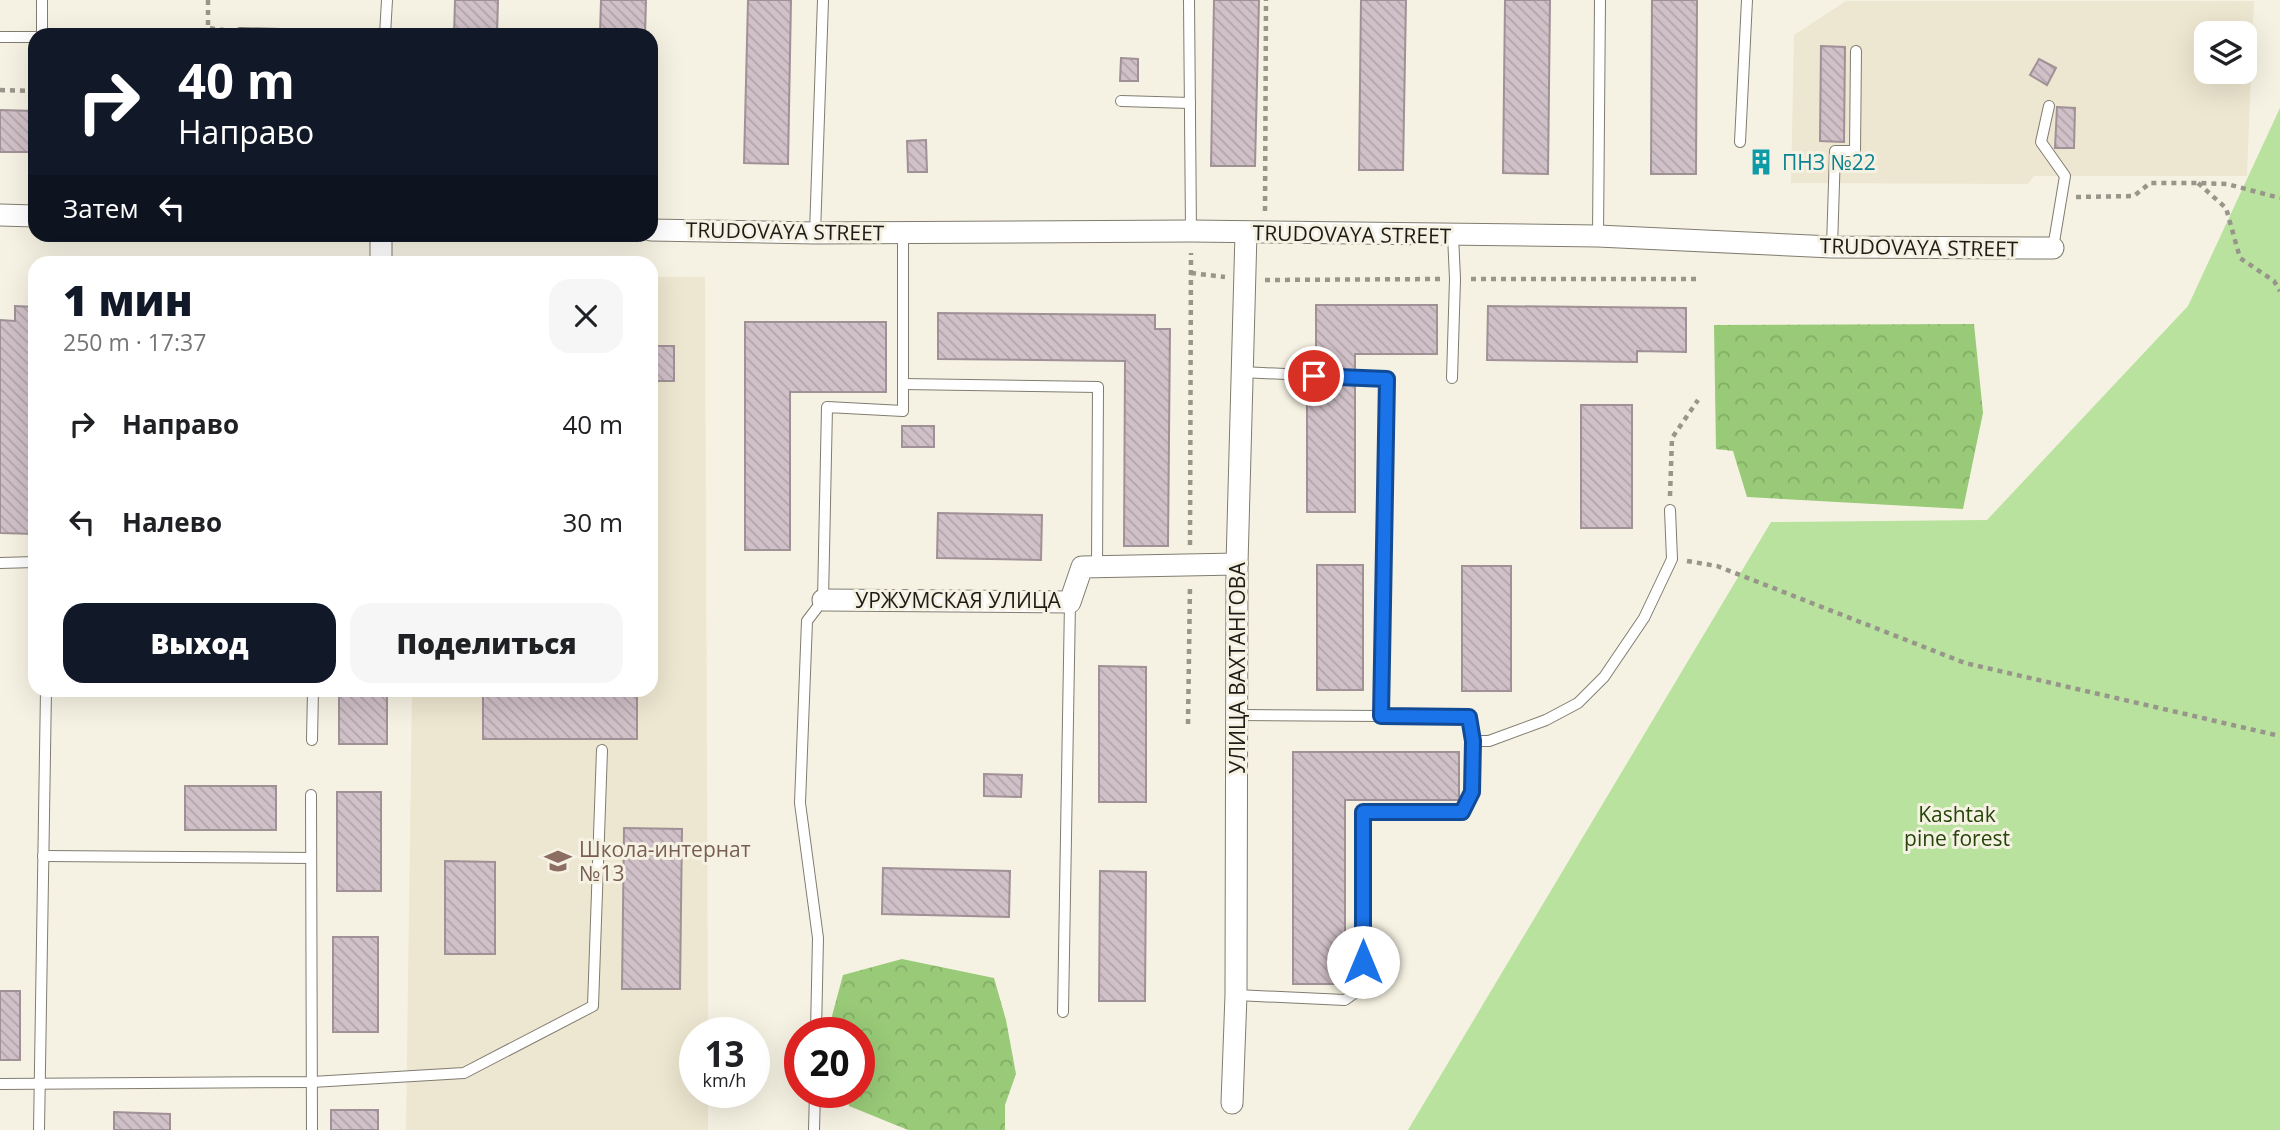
<!DOCTYPE html>
<html lang="ru">
<meta charset="utf-8">
<style>
body{margin:0;font-family:"Open Sans",sans-serif;background:#f6f6f6;color:#202124;height:100vh;display:flex;flex-direction:column;font-size:26px;white-space:nowrap}
*{box-sizing:border-box;margin:0}
p{font-size:23px;color:#757577}
.icon{flex:none;width:38px;height:38px;fill:none;stroke:currentColor;stroke-width:2;stroke-linecap:round;stroke-linejoin:round}
.map{position:relative;flex:1;overflow:hidden}
.side{position:absolute;left:28px;top:256px;width:630px;height:441px;display:flex;flex-direction:column;background:#fff;border-radius:21px;box-shadow:0 7px 28px #0002}
.side>*{flex:none}
.hud{position:absolute;left:28px;top:28px;width:630px;height:214px;border-radius:21px;box-shadow:0 7px 28px #0002;background:#111827;color:#fff;overflow:hidden}
.buttons{position:absolute;left:2194px;top:21px;display:grid;gap:14px}
.buttons a{display:grid;place-items:center;width:63px;height:63px;border-radius:14px;background:#fff;box-shadow:0 7px 28px #0002;font-size:35px}
.speed{position:absolute;left:679px;top:1017px;display:flex;gap:14px;font-size:35px;font-weight:700;text-align:center}
.speed>*{display:grid;place-content:center;width:91px;height:91px;border-radius:50%;background:#fff;box-shadow:0 7px 28px #0002;line-height:1}
.speed small{font-size:18px;font-weight:400}
.speed .limit{border:10px solid #d22;background:#fff;color:#111}
.pin{position:absolute;display:grid;place-items:center;width:60px;height:60px;color:#fff;margin:-30px;border:4px solid #fff;border-radius:50%;box-shadow:0 2px 7px #0007}
.me{position:absolute;width:77px;margin:-38px;rotate:0deg;stroke-linejoin:round;filter:drop-shadow(0 0 5px #0008)}
.turn{display:flex;align-items:center;gap:24px;height:147px;padding:0 35px;font-size:32px}
.turn .icon{width:91px;height:91px;stroke-width:2.5}
.turn b{display:block;font-size:49px;line-height:60px}
.then{display:flex;align-items:center;height:66px;padding:0 35px;background:#0003;gap:14px;font-size:26px}
.round{display:grid;place-items:center;flex:none;width:74px;height:74px;border-radius:21px;background:#f6f6f6}
.head{display:flex;align-items:center;justify-content:space-between;height:119px;padding:0 35px}
h1{font-size:42px;font-weight:800;line-height:52px;color:#111827}
.cta{display:flex;gap:14px;margin-top:auto;padding:14px 35px}
.cta a{flex:1;height:80px;border-radius:21px;background:#111827;color:#fff;font-size:28px;font-weight:800;line-height:80px;text-align:center}
.cta a+a{background:#f6f6f6;color:#202124}
ul{padding:0;list-style:none}
li{display:flex;align-items:center;gap:21px;height:98px;padding:0 35px}
li div{flex:1}
li b{display:block;font-size:26px}
li em{font-style:normal}
.map>svg:first-child{display:block}
</style>
<div class="map">
<svg width="2280" height="1130" viewBox="0 0 2280 1130">
<defs>
<pattern id="forest-crowns" width="20" height="18" patternUnits="userSpaceOnUse" patternTransform="scale(1.75)"><rect width="20" height="18" fill="#98ca77"/><path d="M2 6a3 3 0 1 1 6 0M12 15a3 3 0 1 1 6 0" fill="none" stroke="#83ad66"/></pattern>
<pattern id="building-back-hatch" width="6" height="6" patternUnits="userSpaceOnUse" patternTransform="scale(1.75)"><rect width="6" height="6" fill="#d0c0c7"/><path d="M-1 5l2 2M0 0l6 6M5-1l2 2" fill="none" stroke="#b2a4aa"/></pattern>
</defs>
<rect width="100%" height="100%" fill="#f6f2e3"/>
<!-- built -->
<g fill="#ede6d0" fill-rule="evenodd">
<path d="M1846,1H2254L2247,176H2034L2028,184L1791,183L1794,35ZM2207,33H2245V72H2207Z"/>
<path d="M651,277H705L708,1032H695V1092H708V1130H406L412,690H651Z"/>
</g>
<!-- forest -->
<g fill="url(#forest-crowns)">
<path d="M1974,324L1983,413L1963,509L1747,497L1733,451L1716,449L1714,325Z"/>
<path d="M902,959L994,978L1006,1020L1016,1074L1005,1105V1130H908L849,1106L845,1092H859V1032L828,1031L843,975Z"/>
</g>
<!-- park -->
<path fill="#b8e29e" d="M2280,108V1130H1408L1771,522L1987,520L2188,306Z"/>
<!-- building -->
<g fill="url(#building-back-hatch)" stroke="#a09197" stroke-width="2">
<path d="M455,0H498L497,35H454Z"/>
<path d="M601,0H646L645,35H600Z"/>
<path d="M748,0H791L788,164L744,163Z"/>
<path d="M1214,0H1259L1255,166H1211Z"/>
<path d="M1361,0H1406L1403,170H1359Z"/>
<path d="M1505,0H1550L1548,174L1503,173Z"/>
<path d="M1652,0H1697L1696,174H1651Z"/>
<path d="M1821,46L1845,47L1844,142L1820,141Z"/>
<path d="M1121,58L1138,59V81H1120Z"/>
<path d="M2039,59L2056,68L2047,85L2030,75Z"/>
<path d="M2057,107L2075,108L2074,148H2055Z"/>
<path d="M0,110L35,111V152H0Z"/>
<path d="M926,140L927,172H908L907,141Z"/>
<path d="M1316,305H1437V354H1355V370L1316,368Z"/>
<path d="M15,306L35,307V534L0,533V320L15,321Z"/>
<path d="M1488,306L1686,308V352L1637,351V362L1487,360Z"/>
<path d="M938,313L1155,315V329H1170L1168,546H1124L1125,361L938,359Z"/>
<path d="M745,322H886V392H790V550H745Z"/>
<rect x="651" y="346" width="23" height="35"/>
<path d="M1316,383L1355,385V512H1307V385H1316Z"/>
<rect x="1581" y="405" width="51" height="123"/>
<rect x="902" y="426" width="32" height="21"/>
<path d="M938,513L1042,515L1041,560L937,558Z"/>
<rect x="1317" y="565" width="46" height="125"/>
<rect x="1462" y="566" width="49" height="125"/>
<path d="M1099,666L1146,667V802H1099Z"/>
<rect x="339" y="690" width="48" height="54"/>
<rect x="483" y="690" width="154" height="49"/>
<path d="M1293,752H1459V800H1345V984H1293Z"/>
<path d="M984,774L1022,775L1021,797L984,796Z"/>
<rect x="185" y="786" width="91" height="44"/>
<rect x="337" y="792" width="44" height="99"/>
<path d="M624,828L682,829L680,989H622Z"/>
<path d="M445,861L495,862V954H445Z"/>
<path d="M883,868L1010,871L1009,917L882,914Z"/>
<path d="M1100,871L1146,872L1145,1001H1099Z"/>
<rect x="333" y="937" width="45" height="95"/>
<rect x="0" y="991" width="20" height="69"/>
<rect x="331" y="1110" width="47" height="20"/>
<path d="M114,1112L170,1114V1130H114Z"/>
</g>
<g fill="none" stroke-linecap="round" stroke-linejoin="round">
<!-- lane casing -->
<g stroke="#807c6f" stroke-width="12">
<g id="lane">
<path d="M1189,0L1191,231"/>
<path d="M42,35V0"/>
<path d="M240,35V33L317,35"/>
<path d="M385,35L387,0"/>
<path d="M0,37H35"/>
<path d="M1121,101L1190,103"/>
<path d="M2049,106L2041,142L2065,176L2053,248"/>
<path d="M1740,142L1747,0"/>
<path d="M815,233L823,0"/>
<path d="M1598,236L1600,0"/>
<path d="M1832,247L1835,151H1855L1856,51"/>
<path d="M1452,378L1455,279L1453,235"/>
<path d="M903,384L1098,387L1097,567"/>
<path d="M0,563L35,562"/>
<path d="M1238,715L1381,716"/>
<path d="M312,740L313,690"/>
<path d="M1473,741H1489L1546,720L1578,703L1604,677L1644,618L1672,559L1670,510"/>
<path d="M311,795L312,1130"/>
<path d="M43,856L311,858"/>
<path d="M1236,995L1345,1000L1363,987V812H1462L1472,792L1473,741L1469,717L1381,716L1387,379L1242,372"/>
<path d="M1063,1012L1070,602"/>
<path d="M816,1032L818,938L800,803L807,621L823,600L827,407L903,411V233"/>
<path d="M0,1084L312,1082L464,1073L593,1006L602,750"/>
<path d="M39,1130L46,690"/>
<path d="M814,1130L815,1092"/>
</g>
</g>
<!-- street casing -->
<g stroke="#807c6f" stroke-width="23">
<g id="street">
<path d="M0,215L35,216"/>
<path d="M651,230L815,233L1191,231L1598,236L1832,247L2053,248"/>
<path d="M381,262V234"/>
<path d="M823,600L1070,602L1082,567L1237,564"/>
<path d="M1232,1103L1236,995L1237,564L1246,233"/>
</g>
</g>
<!-- path -->
<g stroke="#98958a" stroke-width="4.5" stroke-dasharray="5 5" stroke-linecap="butt">
<path d="M208,0V28L224,30"/>
<path d="M0,90L35,91"/>
<path d="M2198,183L2226,208L2240,258L2274,281L2280,291"/>
<path d="M2076,197L2134,196L2150,183H2198L2227,184L2280,198"/>
<path d="M1265,211L1266,0"/>
<path d="M1191,273L1225,277"/>
<path d="M1471,279H1698"/>
<path d="M1265,280L1441,279"/>
<path d="M1670,496L1672,438L1698,400"/>
<path d="M1190,545L1191,253"/>
<path d="M1687,561L1717,566L1965,663L2280,736"/>
<path d="M1188,724L1190,585"/>
</g>
<!-- lane -->
<use href="#lane" stroke="#fff" stroke-width="10"/>
<!-- street -->
<use href="#street" stroke="#fff" stroke-width="21"/>
</g>
<g fill="none" stroke-linecap="round" stroke-linejoin="round">
<!-- route casing -->
<g stroke="#114b97" stroke-width="18">
<path id="route" d="M1314,376L1387,379L1381,716L1469,717L1473,741L1472,792L1462,812H1363V962"/>
</g>
<!-- route -->
<use href="#route" stroke="#1a73e8" stroke-width="12"/>
</g>
<!-- icons -->
<defs>
<g id="building-bare" transform="scale(2.1)"><path d="M-4-6H4V6H1V3H-1V6H-4ZM-2.5-4.3h1.7v1.8h-1.7ZM.8-4.3h1.7v1.8H.8ZM-2.5-1h1.7V.8h-1.7ZM.8-1h1.7V.8H.8Z" fill="#0f9aa8" stroke="#f6f2e3" stroke-width="2.5" paint-order="stroke"/></g>
<g id="school-bare" transform="scale(2.1)"><path d="M0-5L7-2L0 1L-7-2ZM-4 1L0 2.5L4 1V4Q0 6-4 4Z" fill="#8d6e63" stroke="#f6f2e3" stroke-width="2.5" paint-order="stroke"/></g>
</defs>
<g fill-rule="evenodd">
<use href="#building-bare" x="1761" y="162"/>
<use href="#school-bare" x="558" y="861"/>
</g>
<g text-anchor="middle" dominant-baseline="central" stroke-width="6" stroke-linejoin="round" paint-order="stroke">
<!-- culture labels -->
<g font-size="21" fill="#0d838f" stroke="#f6f2e3" text-anchor="start">
<text x="1782" y="162">ПНЗ №22</text>
</g>
<!-- street labels -->
<g font-size="21" fill="#1e1c17" stroke="#f6f2e3">
<text transform="translate(785 231) rotate(1)">TRUDOVAYA STREET</text>
<text transform="translate(1352 234) rotate(1)">TRUDOVAYA STREET</text>
<text transform="translate(1919 247) rotate(1)">TRUDOVAYA STREET</text>
<text x="958" y="600">УРЖУМСКАЯ УЛИЦА</text>
<text transform="translate(1237 668) rotate(-90)">УЛИЦА ВАХТАНГОВА</text>
</g>
<!-- park labels -->
<g font-size="21" fill="#254509" stroke="#f6f2e3">
<text x="1957" y="814">Kashtak<tspan x="1957" dy="24">pine forest</tspan></text>
</g>
<!-- education labels -->
<g font-size="21" fill="#785e54" stroke="#f6f2e3" text-anchor="start">
<text x="579" y="849">Школа-интернат<tspan x="579" dy="24">№13</tspan></text>
</g>
</g>
</svg>
<div class="buttons">
<a><svg class="icon" aria-label="layers" viewBox="0 0 24 24"><path d="M12 4l9 5-9 5-9-5zM3 14l9 5 9-5"/></svg></a>
</div>
<div class="speed"><div>13<small>km/h</small></div><div class="limit">20</div></div>
<div class="pin" style="left:1314px;top:376px;background:#d93025"><svg class="icon" aria-label="arrive" viewBox="0 0 24 24"><path d="M6 21V4h12l-3 4 3 4H6"/></svg></div>
<svg class="me" style="left:1363px;top:962px" viewBox="-20 -20 40 40"><circle r="19" fill="#fff"/><path d="M0-13L10 11 0 6-10 11z" fill="#1a73e8"/></svg>
<div class="hud">
<div class="turn"><svg class="icon" aria-label="right" viewBox="0 0 24 24"><path d="M7 20v-9h11M14 6l5 5-5 5"/></svg><div><b>40 m</b>Направо</div></div>
<div class="then">Затем<svg class="icon" aria-label="left" viewBox="0 0 24 24"><path d="M17 20v-9H6M10 6l-5 5 5 5"/></svg></div>
</div>
<section class="side">
<div class="head"><div><h1>1 мин</h1><p>250 m · 17:37</p></div><a class="round"><svg class="icon" aria-label="close" viewBox="0 0 24 24"><path d="M6 6l12 12M18 6L6 18"/></svg></a></div>
<ul>
<li><svg class="icon" aria-label="right" viewBox="0 0 24 24"><path d="M7 20v-9h11M14 6l5 5-5 5"/></svg><div><b>Направо</b></div><em>40 m</em></li>
<li><svg class="icon" aria-label="left" viewBox="0 0 24 24"><path d="M17 20v-9H6M10 6l-5 5 5 5"/></svg><div><b>Налево</b></div><em>30 m</em></li>
</ul>
<div class="cta"><a>Выход</a><a>Поделиться</a></div>
</section>
</div>
